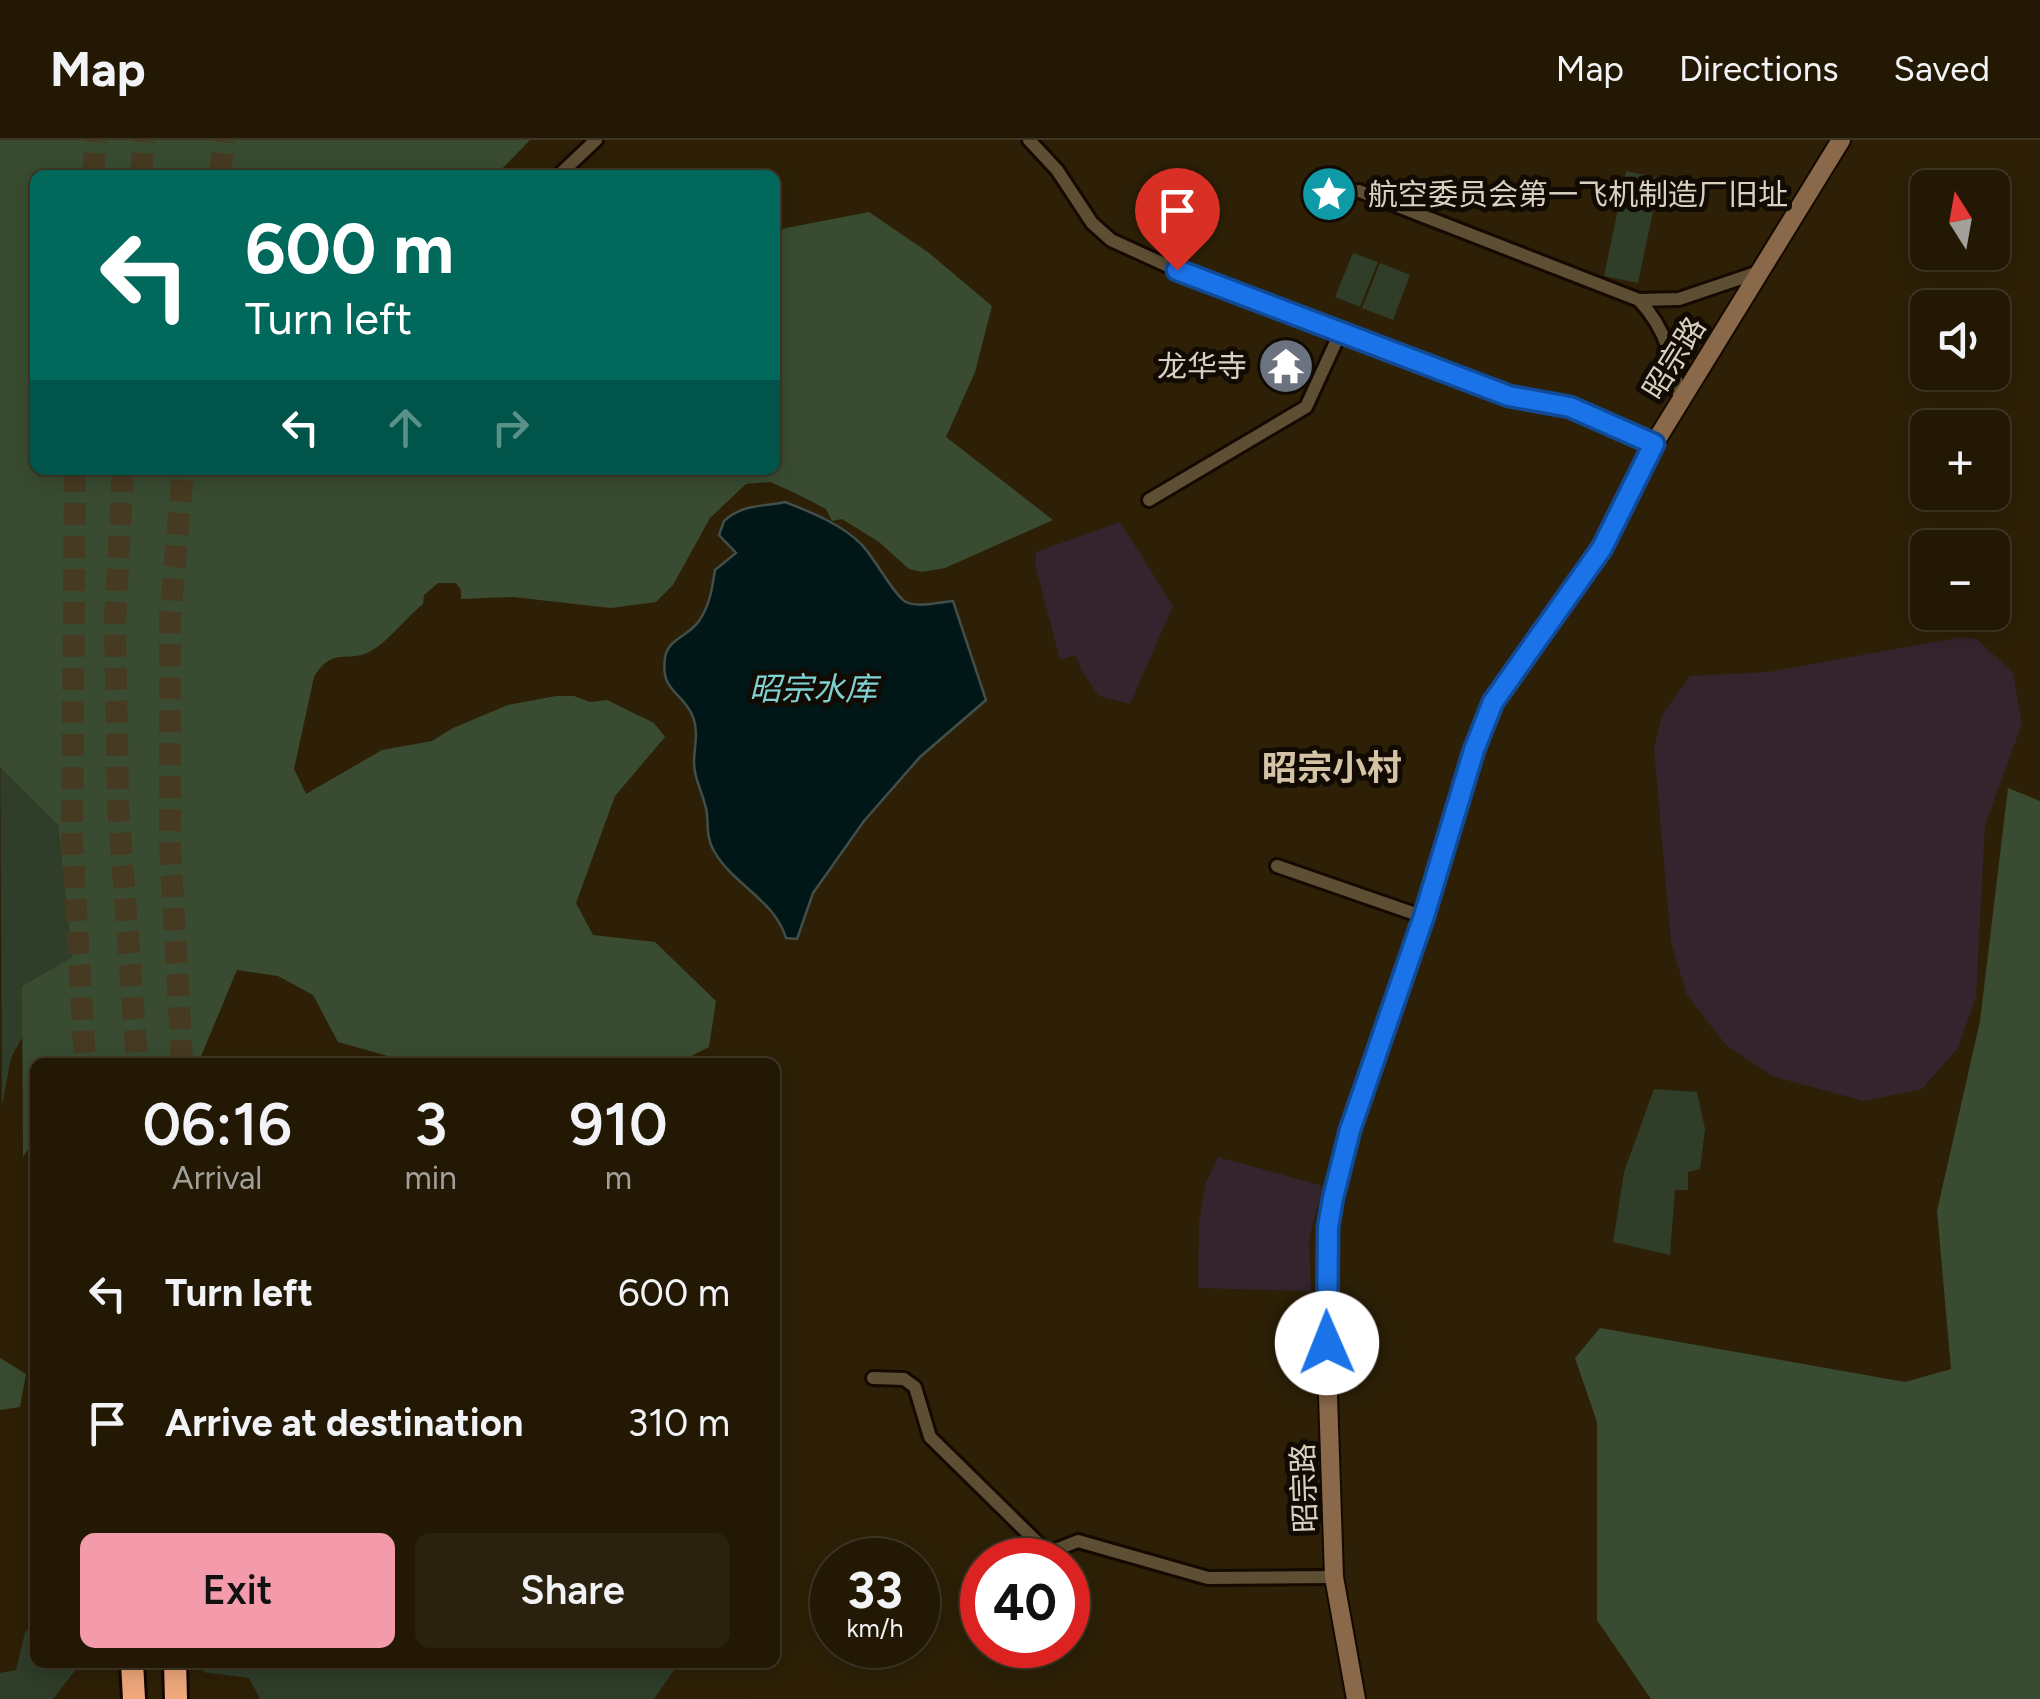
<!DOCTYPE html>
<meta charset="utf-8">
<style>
body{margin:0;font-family:Figtree,"Noto Sans SC",sans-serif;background:#2a210e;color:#f1f3f6;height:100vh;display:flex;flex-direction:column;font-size:38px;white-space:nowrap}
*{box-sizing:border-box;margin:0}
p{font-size:32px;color:#a2a09a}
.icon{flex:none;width:55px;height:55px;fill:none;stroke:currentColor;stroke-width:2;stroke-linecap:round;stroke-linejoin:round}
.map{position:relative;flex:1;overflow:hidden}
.sheet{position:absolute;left:30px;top:918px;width:750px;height:610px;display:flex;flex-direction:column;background:#221804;border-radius:15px;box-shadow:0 5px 25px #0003,0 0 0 2px #3f3726}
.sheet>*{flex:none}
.hud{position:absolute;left:30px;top:30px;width:750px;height:305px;border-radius:15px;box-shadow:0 5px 25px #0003,0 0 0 2px #3f3726;background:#00695c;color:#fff;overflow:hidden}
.needle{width:65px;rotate:349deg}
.controls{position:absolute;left:1910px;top:30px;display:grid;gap:20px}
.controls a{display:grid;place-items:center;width:100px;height:100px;border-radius:15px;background:#221804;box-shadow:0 5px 25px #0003,0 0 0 2px #3f3726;font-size:50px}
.speed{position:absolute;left:810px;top:1398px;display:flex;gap:20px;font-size:50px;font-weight:700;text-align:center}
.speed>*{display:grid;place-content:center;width:130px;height:130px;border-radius:50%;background:#221804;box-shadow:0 5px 25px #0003,0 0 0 2px #3f3726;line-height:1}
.speed small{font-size:25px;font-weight:400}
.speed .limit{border:15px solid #d22;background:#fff;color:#111}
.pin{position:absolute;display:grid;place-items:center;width:85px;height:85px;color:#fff;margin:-102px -42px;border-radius:50% 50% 50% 0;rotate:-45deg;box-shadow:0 0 10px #0007}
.pin .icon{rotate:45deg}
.me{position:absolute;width:110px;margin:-55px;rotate:359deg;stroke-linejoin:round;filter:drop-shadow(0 0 8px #0008)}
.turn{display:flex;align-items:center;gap:35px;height:210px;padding:0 50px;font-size:45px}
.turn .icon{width:130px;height:130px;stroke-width:2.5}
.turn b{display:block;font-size:70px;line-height:85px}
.lanes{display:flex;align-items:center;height:95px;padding:0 50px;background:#0003;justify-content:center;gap:50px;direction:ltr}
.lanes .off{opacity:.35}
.eta{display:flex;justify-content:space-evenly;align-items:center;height:170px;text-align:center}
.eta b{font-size:60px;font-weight:600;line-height:70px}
.primary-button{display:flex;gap:20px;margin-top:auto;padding:20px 50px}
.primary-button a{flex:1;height:115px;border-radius:15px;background:#f39aab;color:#111;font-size:40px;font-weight:600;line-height:115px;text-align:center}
.primary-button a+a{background:#2a210e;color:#f1f3f6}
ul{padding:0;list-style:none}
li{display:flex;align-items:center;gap:30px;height:130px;padding:0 50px}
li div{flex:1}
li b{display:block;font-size:38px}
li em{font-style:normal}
header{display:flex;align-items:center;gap:60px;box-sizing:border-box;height:140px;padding:0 50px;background:#221804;border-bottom:2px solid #3f3726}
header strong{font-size:48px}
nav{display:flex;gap:55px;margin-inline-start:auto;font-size:35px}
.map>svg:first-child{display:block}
</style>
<header>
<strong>Map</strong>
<nav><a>Map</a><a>Directions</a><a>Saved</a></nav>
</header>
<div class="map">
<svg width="2040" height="1559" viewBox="0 0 2040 1559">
<rect width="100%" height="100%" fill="#2d2006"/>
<!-- industrial -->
<g fill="#34242d">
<path d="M1120,382L1173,466L1130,564L1099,556L1081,530L1076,515L1060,520L1035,424L1036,412Z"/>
<path d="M1961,497L1977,499L2013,533L2022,584L1985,685L1976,857L1958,908L1922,949L1864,961L1772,936L1726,905L1687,855L1671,803L1654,609L1662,575L1690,536L1768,532Z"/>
<path d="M1218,1017L1323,1046L1309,1099L1311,1151L1198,1148L1199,1083L1205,1045Z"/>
</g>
<!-- green -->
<g fill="#2f3d29">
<path d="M1626,31L1660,38L1638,143L1604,136Z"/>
<path d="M1353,113L1378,122L1360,167L1335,157Z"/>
<path d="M1380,123L1410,135L1393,180L1362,168Z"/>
<path d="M0,585L58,685L72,817L22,846L23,896L11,918L2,965Z"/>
<path d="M1654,949L1697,952L1705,989L1700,1029L1688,1032V1050H1675L1670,1115L1613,1102L1624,1032Z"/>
<path d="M35,1482V1522L81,1523L53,1559H0V1533L16,1530L25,1492Z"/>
<path d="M215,1522H679V1523L654,1559H260L249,1538L202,1532Z"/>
</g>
<!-- forest -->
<g fill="#394c31">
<path d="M0,0H530L496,35H35V330H775V111L781,89L869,72L929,113L992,166L975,232L946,297L1053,380L945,428L922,432L909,429L879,402L842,379L832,381L826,369L797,354L770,342L746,344L710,378L673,445L656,462L611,468L513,457L461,459V450L456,443H438L424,455L423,464C407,477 386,504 369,512C348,523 332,506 314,537L294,629L306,654L382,610L432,601L453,588L508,565L556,556H574L590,562L607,560L654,583L665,597L615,656L576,763L593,795L655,802L716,861L709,907L680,922H409L338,902L313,855L278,836L237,830L199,921L113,919L107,922H35V998L23,1017L22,846L72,817L58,685L0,627Z"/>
<path d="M2008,648L2040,661V1559H1651L1597,1480V1282L1575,1218L1600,1188L1905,1242L1951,1229L1937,1071L1980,881Z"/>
<path d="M0,1218L26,1234L20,1267L0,1270Z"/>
</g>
<!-- water -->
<path fill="#011717" stroke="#424e4a" stroke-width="2.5" d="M785,362C811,372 843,385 862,405C874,417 895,457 906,462C918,468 940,462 953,461L986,560L920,617L864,681L813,753L797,799L786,798C774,759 733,745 714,711C707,700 708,687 707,674C705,656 694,641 694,623C694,607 699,592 693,577C684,552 660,553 665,518C667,499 689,496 699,481C710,465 712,449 715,430L736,413L719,395L724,381C742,364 762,367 785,362Z"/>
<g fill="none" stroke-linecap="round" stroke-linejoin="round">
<!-- highway-tunnel -->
<g stroke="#473a22" stroke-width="22" stroke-dasharray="22 11" stroke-linecap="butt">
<path d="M93,35L96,0"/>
<path d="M141,35L144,0"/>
<path d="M220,35L224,0"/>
<path d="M75,330L72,702L85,922"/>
<path d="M123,330L115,481L118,663L137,922"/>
<path d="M182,922L170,705V478L183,330"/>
</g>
<!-- street casing -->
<g stroke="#150900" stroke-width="18">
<g id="street">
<path d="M1029,0L1057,30L1092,83L1111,100L1177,130L1509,255L1569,267L1654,304"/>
<path d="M559,35L596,0"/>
<path d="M1359,51L1639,160"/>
<path d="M1680,262C1674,222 1667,190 1639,160L1679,159L1759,132"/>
<path d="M1149,360L1306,267L1341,191"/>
<path d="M1277,726L1424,777"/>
<path d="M873,1238L904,1239L915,1247L930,1297L1048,1413L1078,1401L1208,1438L1334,1437"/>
</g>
</g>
<!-- secondary casing -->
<g stroke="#150900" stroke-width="22">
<path id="secondary" d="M1356,1559L1334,1437L1325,1164L1328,1087L1350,991L1424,777L1474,610L1493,562L1601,408L1654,304L1841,0"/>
</g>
<!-- highway casing -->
<g stroke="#150900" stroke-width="28">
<g id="highway">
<path d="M132,1522L134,1559"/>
<path d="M175,1522L176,1559"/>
</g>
</g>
<!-- street -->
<use href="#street" stroke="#5d4e34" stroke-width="12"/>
<!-- secondary -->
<use href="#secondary" stroke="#89694a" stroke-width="18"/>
<!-- highway -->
<use href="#highway" stroke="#f0a87c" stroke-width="22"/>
</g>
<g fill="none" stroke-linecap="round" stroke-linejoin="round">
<!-- route casing -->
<g stroke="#114b97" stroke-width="25">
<path id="route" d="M1177,130L1509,256L1570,267L1654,304L1602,408L1493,562L1474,610L1424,776L1350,990L1333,1058L1328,1087L1327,1203"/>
</g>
<!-- route -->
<use href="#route" stroke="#1a73e8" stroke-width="18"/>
</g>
<!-- icons -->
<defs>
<g id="sight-disc" transform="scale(2.875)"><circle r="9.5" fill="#0f9aa8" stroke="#110b03"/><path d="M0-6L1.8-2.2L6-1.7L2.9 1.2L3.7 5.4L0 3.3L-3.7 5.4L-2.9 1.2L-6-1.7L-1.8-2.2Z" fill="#fff"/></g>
<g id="temple-disc" transform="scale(2.875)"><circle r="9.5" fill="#6b7280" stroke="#110b03"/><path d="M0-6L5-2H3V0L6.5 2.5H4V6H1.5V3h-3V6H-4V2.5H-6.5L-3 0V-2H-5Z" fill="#fff"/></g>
</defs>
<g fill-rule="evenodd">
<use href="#sight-disc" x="1329" y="54"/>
<use href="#temple-disc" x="1286" y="226"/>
</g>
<g text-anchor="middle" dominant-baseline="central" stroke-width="10" stroke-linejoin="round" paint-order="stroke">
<!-- poi labels -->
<g font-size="30" fill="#d9d0c1" stroke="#110b03" text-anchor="start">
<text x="1368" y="54">航空委员会第一飞机制造厂旧址</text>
<text x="1247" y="226" text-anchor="end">龙华寺</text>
</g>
<!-- street labels -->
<g font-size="30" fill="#d9d0c1" stroke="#110b03">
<text transform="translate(1674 218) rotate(-58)">昭宗路</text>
<text transform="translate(1304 1348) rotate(-92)">昭宗路</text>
</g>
<!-- water labels -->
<g font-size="32" font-style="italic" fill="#7fd1d2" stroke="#110b03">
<text x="813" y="549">昭宗水库</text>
</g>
<!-- quarter labels -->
<g font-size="35" font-weight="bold" fill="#d5c3a6" stroke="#110b03">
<text x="1332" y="628">昭宗小村</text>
</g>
</g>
</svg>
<div class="controls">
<a><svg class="needle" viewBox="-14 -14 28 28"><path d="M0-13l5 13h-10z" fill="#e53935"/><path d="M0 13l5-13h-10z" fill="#a2a09a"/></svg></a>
<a><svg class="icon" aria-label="sound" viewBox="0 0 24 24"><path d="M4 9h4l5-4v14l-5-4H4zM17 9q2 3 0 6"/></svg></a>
<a>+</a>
<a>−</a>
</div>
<div class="speed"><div>33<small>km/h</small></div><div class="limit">40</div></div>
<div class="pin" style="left:1177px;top:130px;background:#d93025"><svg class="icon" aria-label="arrive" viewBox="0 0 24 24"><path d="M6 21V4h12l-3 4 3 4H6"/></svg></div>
<svg class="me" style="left:1327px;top:1203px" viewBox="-20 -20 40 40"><circle r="19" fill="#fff"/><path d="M0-13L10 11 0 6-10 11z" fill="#1a73e8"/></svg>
<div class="hud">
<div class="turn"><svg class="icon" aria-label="left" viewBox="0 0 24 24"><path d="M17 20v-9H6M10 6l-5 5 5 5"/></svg><div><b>600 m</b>Turn left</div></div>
<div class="lanes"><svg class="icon" aria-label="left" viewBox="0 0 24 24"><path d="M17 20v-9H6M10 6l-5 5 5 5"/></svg><svg class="icon off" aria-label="ahead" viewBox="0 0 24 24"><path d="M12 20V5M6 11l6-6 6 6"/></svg><svg class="icon off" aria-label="right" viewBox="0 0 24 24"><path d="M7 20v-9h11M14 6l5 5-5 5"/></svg></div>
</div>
<section class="sheet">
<div class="eta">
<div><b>06:16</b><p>Arrival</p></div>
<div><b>3</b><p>min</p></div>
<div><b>910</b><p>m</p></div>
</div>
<ul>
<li><svg class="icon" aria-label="left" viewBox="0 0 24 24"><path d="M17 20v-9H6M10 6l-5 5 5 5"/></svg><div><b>Turn left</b></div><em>600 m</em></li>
<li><svg class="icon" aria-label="arrive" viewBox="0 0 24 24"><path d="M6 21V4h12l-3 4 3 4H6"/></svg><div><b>Arrive at destination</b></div><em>310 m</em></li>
</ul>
<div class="primary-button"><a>Exit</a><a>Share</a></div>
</section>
</div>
